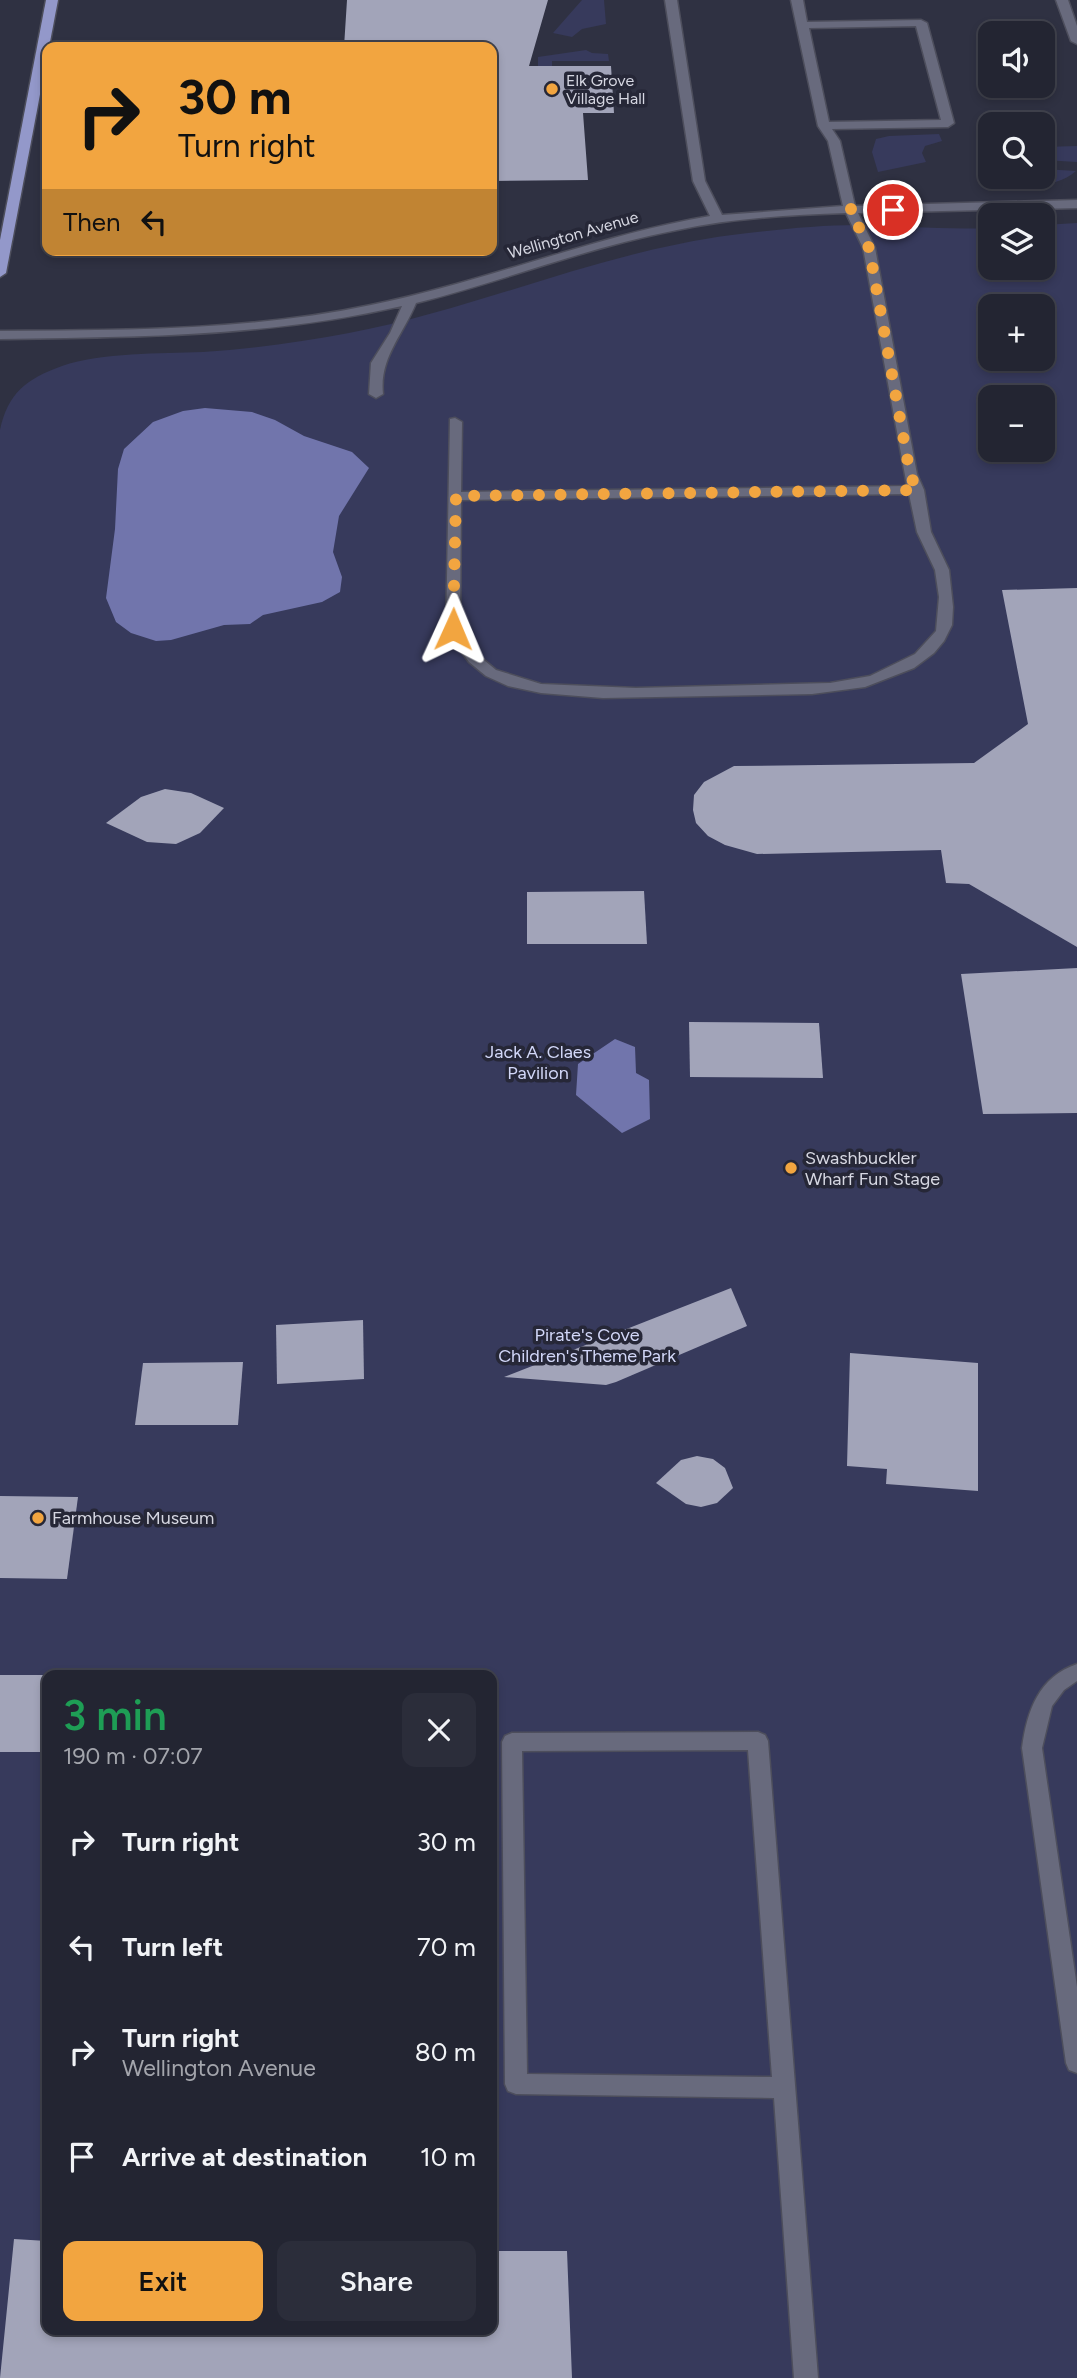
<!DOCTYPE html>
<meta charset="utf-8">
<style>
body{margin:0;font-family:Figtree,sans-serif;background:#2b2d3a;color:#f1f3f6;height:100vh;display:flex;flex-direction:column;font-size:26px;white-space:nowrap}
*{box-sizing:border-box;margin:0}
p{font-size:23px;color:#a3a5ac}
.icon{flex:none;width:38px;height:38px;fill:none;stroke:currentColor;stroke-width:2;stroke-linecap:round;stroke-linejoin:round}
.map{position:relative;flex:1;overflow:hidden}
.sheet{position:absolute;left:42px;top:1670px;width:455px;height:665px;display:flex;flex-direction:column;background:#232532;border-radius:14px;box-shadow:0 4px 10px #0003,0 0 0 2px #40424d}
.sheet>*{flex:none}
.hud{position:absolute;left:42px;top:42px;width:455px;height:214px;border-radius:14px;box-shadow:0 4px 10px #0003,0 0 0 2px #40424d;background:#f2a540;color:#111;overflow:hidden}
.fabs{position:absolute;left:978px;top:21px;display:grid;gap:14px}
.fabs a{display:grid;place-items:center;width:77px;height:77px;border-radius:14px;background:#232532;box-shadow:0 4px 10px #0003,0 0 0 2px #40424d;font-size:35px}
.pin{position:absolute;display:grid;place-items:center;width:60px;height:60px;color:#fff;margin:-30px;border:4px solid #fff;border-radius:50%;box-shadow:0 2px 7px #0007}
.me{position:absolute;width:77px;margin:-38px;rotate:1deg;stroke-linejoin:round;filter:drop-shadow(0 0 5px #0008)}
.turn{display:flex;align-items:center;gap:24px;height:147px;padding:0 21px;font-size:32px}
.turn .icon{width:91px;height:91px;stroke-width:2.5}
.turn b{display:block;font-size:49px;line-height:60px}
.then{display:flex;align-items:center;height:66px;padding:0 21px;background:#0003;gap:14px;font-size:26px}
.round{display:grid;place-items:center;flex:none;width:74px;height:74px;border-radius:14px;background:#2b2d3a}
.overview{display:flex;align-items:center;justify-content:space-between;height:119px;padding:0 21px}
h1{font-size:42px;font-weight:600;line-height:52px;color:#1e9e55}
.button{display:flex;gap:14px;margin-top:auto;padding:14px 21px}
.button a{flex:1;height:80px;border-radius:14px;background:#f2a540;color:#111;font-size:28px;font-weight:600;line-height:80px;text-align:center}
.button a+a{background:#2b2d3a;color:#f1f3f6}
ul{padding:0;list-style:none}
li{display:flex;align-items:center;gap:21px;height:105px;padding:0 21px}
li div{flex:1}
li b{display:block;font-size:26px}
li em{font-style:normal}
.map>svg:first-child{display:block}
</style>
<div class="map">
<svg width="1077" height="2378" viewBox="0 0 1077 2378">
<rect width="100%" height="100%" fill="#2f3142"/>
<!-- green -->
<g fill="#373a5c" fill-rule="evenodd">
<path d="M582,0H604L606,24L582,29L572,37L553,33Z"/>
<path d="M586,50L592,53L608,54L609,61H552V66H538V57Z"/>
<path d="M939,134L942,141L925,146L922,153L926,162L878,172L872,152L876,139L889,136Z"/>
<path d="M1077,146V162L1043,160V147Z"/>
<path d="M1043,169L1076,171C1059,187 1017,191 1005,177H1043Z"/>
<path d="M1077,223V2378H0V430C8,393 26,379 62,366C102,352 160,354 203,352C252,349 301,342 349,333C480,308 600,252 732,235C774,230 817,225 859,225C902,226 947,230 990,228V268H1043V225ZM990,306H1043V359H990ZM990,397H1043V450H990ZM47,1675H492V2329H47Z"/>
</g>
<!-- water -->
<g fill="#7175ac">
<path d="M205,408L252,412L275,420L304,436L352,452L369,468L339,516L333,552L342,577L340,592L322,602L263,615L250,624L224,625L171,640L156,641L131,633L116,622L106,598L115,529L118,469L124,449L153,422L183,411Z"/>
<path d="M615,1039L635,1047L636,1073L649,1080L650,1119L622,1133L576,1095L578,1064Z"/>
</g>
<!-- building -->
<g fill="#a2a4b9">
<path d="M347,0H548L529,66H611L614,113H583L588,180L492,181V47H344Z"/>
<path d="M1077,588V947L969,884L946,883L941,850L757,854L725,845L708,836L696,823L693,810L694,795L704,782L734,766L974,763L1028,724L1002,590Z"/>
<path d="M165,789L191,793L224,808L200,833L176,844L147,842L106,823L141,797Z"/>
<path d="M644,891L647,944H527V892Z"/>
<path d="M1077,968V1113L983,1114L961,974Z"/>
<path d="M689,1022L819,1023L823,1078L690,1077Z"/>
<path d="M731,1288L747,1326L616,1382L606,1385L504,1377Z"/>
<path d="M363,1320L364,1379L277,1384L276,1325Z"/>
<path d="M850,1353L978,1363V1491L886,1484L887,1469L847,1466Z"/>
<path d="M243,1362L238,1425H135L143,1363Z"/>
<path d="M697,1456L713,1459L725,1468L733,1488L717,1503L701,1507L686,1504L656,1483L681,1460Z"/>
<path d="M0,1496L78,1497L67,1579L0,1578Z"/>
<rect x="0" y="1675" width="47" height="77"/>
<path d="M14,2239L47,2241V2329H492V2251H567L572,2378H0Z"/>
</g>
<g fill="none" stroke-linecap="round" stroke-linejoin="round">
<!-- minor casing -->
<g stroke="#4d4e5c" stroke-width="3">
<g id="minor">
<path d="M665,0H677L705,181L722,215L843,206L828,141L818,126L791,0H803L807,22L921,20L927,23L954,123L948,127L832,129L840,141L855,206L1077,200V208L858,213L875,248L917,474L924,490L931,532L949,570L953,607L952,625L944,641L934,653L914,668L865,687L812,694L603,698L541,693L508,686L486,676L469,662L446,630L450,419L455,418L462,422L461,492L907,486L863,248L846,213C789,215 733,218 677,230C588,247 504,281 416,303C403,335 379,358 383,394L376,398L369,394L371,363L390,333L402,306C266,337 138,337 0,339V331C124,330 249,331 371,305C485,282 594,236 710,216L693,181ZM916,26L941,120L829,122L809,28ZM909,494L917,532L935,570L939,597L936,631L915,654L870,676L830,683L636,688L541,684L496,670L479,656L460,630L461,500Z"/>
<path d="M1056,0H1068L1077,26V44L1071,41Z"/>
<path d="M1077,1664V1681L1064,1690L1052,1706L1042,1748L1077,1987V2073L1069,2070L1066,2063L1022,1748C1027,1710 1039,1677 1077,1664Z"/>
<path d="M758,1732L765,1735L768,1741L818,2378H794L774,2098L516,2094L508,2091L505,2084L502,1742L505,1736L512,1733ZM748,1750L772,2077L527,2074L522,1751Z"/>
</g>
</g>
<!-- major casing -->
<g stroke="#4d4e5c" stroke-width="3">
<path id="major" d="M46,0H58L6,273L0,277V240Z"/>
</g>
<!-- minor -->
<use href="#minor" fill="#686a7d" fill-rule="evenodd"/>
<!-- major -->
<use href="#major" fill="#9398ca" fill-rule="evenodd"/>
</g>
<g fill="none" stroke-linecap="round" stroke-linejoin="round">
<!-- route -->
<path stroke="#f2a540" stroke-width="12" stroke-dasharray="0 21.6" d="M453,629L456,496L917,490L910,474L869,248L850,209L893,210"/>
</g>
<!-- markers -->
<g fill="#f2a540" stroke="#262737" stroke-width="2.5">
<circle cx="552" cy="89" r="7"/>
<circle cx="791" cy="1168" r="7"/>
<circle cx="38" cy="1518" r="7"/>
</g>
<g text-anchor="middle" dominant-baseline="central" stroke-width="7" stroke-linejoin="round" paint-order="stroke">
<!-- far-poi labels -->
<g font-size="16" fill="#d6d7e2" stroke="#262737" text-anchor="start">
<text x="566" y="80">Elk Grove<tspan x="566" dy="18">Village Hall</tspan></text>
</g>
<!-- far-street labels -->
<g font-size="16" fill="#d6d7e2" stroke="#262737">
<text transform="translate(573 235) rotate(-16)">Wellington Avenue</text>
</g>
<!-- park labels -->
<g font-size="18" fill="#d2d7f8" stroke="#262737">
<text x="538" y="1052">Jack A. Claes<tspan x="538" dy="21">Pavilion</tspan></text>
<text x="587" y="1335">Pirate's Cove<tspan x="587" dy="21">Children's Theme Park</tspan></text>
</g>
<!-- poi labels -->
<g font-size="18" fill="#d6d7e2" stroke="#262737" text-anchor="start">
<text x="805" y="1158">Swashbuckler<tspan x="805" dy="21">Wharf Fun Stage</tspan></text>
<text x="52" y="1518">Farmhouse Museum</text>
</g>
</g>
</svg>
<div class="fabs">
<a><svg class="icon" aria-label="sound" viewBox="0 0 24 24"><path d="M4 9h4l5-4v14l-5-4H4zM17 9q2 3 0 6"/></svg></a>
<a><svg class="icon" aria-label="search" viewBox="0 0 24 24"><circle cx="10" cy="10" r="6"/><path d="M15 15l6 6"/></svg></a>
<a><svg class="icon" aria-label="layers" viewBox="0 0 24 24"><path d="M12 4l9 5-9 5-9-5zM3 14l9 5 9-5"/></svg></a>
<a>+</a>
<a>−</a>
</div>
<div class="pin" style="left:893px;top:210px;background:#d93025"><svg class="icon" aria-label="arrive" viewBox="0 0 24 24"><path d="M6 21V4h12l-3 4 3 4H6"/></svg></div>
<svg class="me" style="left:453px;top:629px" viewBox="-20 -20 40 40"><path d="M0-17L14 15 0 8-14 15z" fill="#f2a540" stroke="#fff" stroke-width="4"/></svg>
<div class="hud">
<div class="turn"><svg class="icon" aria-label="right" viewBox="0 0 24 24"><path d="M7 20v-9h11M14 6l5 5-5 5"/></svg><div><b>30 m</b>Turn right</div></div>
<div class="then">Then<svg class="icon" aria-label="left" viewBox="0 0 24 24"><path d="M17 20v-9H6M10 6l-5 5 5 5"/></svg></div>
</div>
<section class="sheet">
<div class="overview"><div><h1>3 min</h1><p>190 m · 07:07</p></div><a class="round"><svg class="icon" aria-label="close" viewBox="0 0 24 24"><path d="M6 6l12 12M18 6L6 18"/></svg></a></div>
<ul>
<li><svg class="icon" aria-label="right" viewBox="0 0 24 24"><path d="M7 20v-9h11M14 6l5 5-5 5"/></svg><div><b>Turn right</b></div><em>30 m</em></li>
<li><svg class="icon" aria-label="left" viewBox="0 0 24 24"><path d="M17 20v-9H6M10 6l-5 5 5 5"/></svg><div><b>Turn left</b></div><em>70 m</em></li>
<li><svg class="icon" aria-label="right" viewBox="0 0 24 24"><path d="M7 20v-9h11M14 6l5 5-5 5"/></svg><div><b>Turn right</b><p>Wellington Avenue</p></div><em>80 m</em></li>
<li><svg class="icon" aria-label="arrive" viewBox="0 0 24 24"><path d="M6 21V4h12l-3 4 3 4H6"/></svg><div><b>Arrive at destination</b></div><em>10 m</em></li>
</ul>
<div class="button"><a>Exit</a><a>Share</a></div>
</section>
</div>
